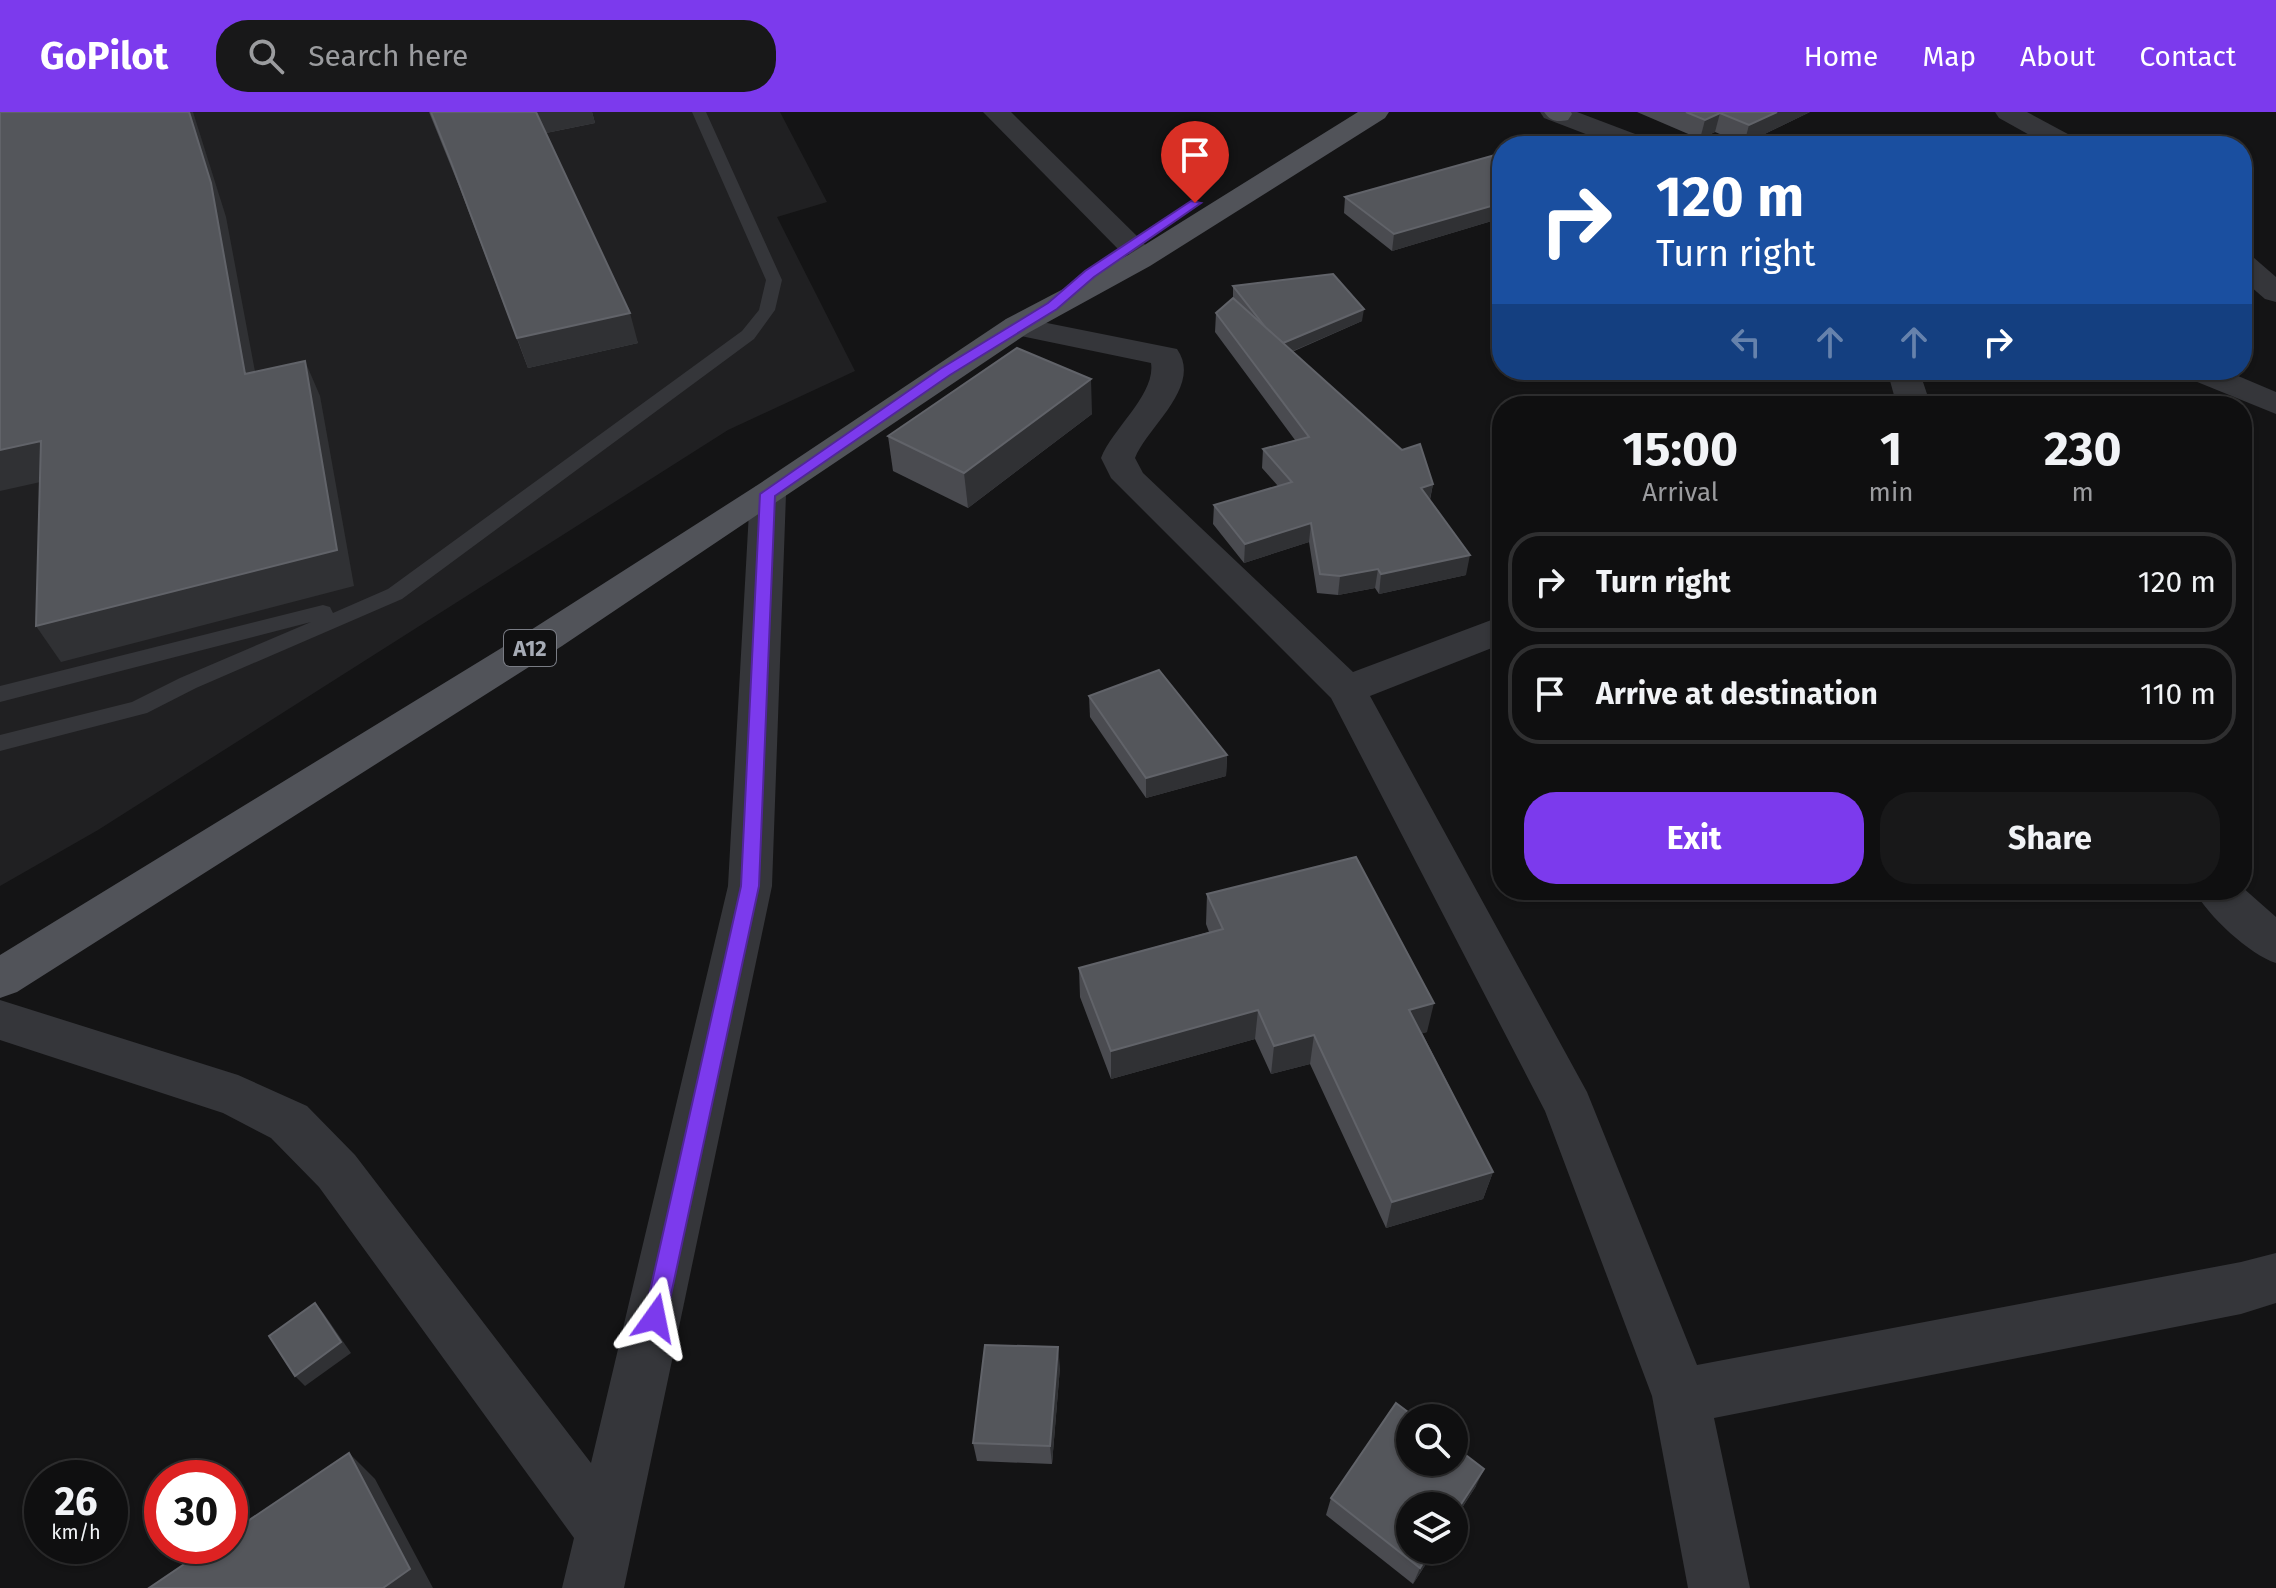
<!DOCTYPE html>
<style>
body{margin:0;font-family:"Fira Sans",sans-serif;background:#181819;color:#f1f3f6;height:100vh;display:flex;flex-direction:column;font-size:30px;white-space:nowrap}
*{box-sizing:border-box;margin:0}
p{font-size:26px;color:#9b9c9f}
.icon{flex:none;width:44px;height:44px;fill:none;stroke:currentColor;stroke-width:2;stroke-linecap:round;stroke-linejoin:round}
.map{position:relative;flex:1;overflow:hidden}
.side{position:absolute;left:1492px;top:284px;width:760px;height:504px;display:flex;flex-direction:column;background:#0f0f10;border-radius:32px;box-shadow:0 2px 6px #0004,0 0 0 2px #2f2f30}
.side>*{flex:none}
.hud{position:absolute;left:1492px;top:24px;width:760px;height:244px;border-radius:32px;box-shadow:0 2px 6px #0004,0 0 0 2px #2f2f30;background:#1a4fa0;color:#fff;overflow:hidden}
.buttons{position:absolute;left:1396px;top:1292px;display:grid;gap:16px}
.buttons a{display:grid;place-items:center;width:72px;height:72px;border-radius:50%;background:#0f0f10;box-shadow:0 2px 6px #0004,0 0 0 2px #2f2f30;font-size:40px}
.speed{position:absolute;left:24px;top:1348px;display:flex;gap:16px;font-size:40px;font-weight:700;text-align:center}
.speed>*{display:grid;place-content:center;width:104px;height:104px;border-radius:50%;background:#0f0f10;box-shadow:0 2px 6px #0004,0 0 0 2px #2f2f30;line-height:1}
.speed small{font-size:20px;font-weight:400}
.speed .limit{border:12px solid #d22;background:#fff;color:#111}
.pin{position:absolute;display:grid;place-items:center;width:68px;height:68px;color:#fff;margin:-82px -34px;border-radius:50% 50% 50% 0;rotate:-45deg;box-shadow:0 0 8px #0007}
.pin .icon{rotate:45deg}
.me{position:absolute;width:88px;margin:-44px;rotate:12deg;stroke-linejoin:round;filter:drop-shadow(0 0 6px #0008)}
.turn{display:flex;align-items:center;gap:28px;height:168px;padding:0 32px;font-size:36px}
.turn .icon{width:104px;height:104px;stroke-width:2.5}
.turn b{display:block;font-size:56px;line-height:68px}
.lanes{display:flex;align-items:center;height:76px;padding:0 32px;background:#0003;justify-content:center;gap:40px;direction:ltr}
.lanes .off{opacity:.35}
.eta{display:flex;justify-content:space-evenly;align-items:center;height:136px;text-align:center}
.eta b{font-size:48px;font-weight:700;line-height:56px}
.cta{display:flex;gap:16px;margin-top:auto;padding:16px 32px}
.cta a{flex:1;height:92px;border-radius:32px;background:#7c3aed;color:#fff;font-size:32px;font-weight:700;line-height:92px;text-align:center}
.cta a+a{background:#181819;color:#f1f3f6}
ul{padding:0;list-style:none}
li{display:flex;align-items:center;gap:24px;height:100px;margin:0 16px 12px;padding:0 16px;border:4px solid #2f2f30;border-radius:32px}
li div{flex:1}
li b{display:block;font-size:30px}
li em{font-style:normal}
header{display:flex;align-items:center;gap:48px;box-sizing:border-box;height:112px;padding:0 40px;background:#7c3aed;color:#fff}
header strong{font-size:38px}
nav{display:flex;gap:44px;margin-inline-start:auto;font-size:28px}
.search{width:560px;height:72px;background:#181819;display:flex;align-items:center;gap:20px;box-sizing:border-box;padding:0 28px;border-radius:32px;color:#9b9c9f;font-size:30px}
.map>svg:first-child{display:block}
</style>
<header>
<strong>GoPilot</strong>
<div class="search"><svg class="icon" aria-label="search" viewBox="0 0 24 24"><circle cx="10" cy="10" r="6"/><path d="M15 15l6 6"/></svg>Search here</div>
<nav><a>Home</a><a>Map</a><a>About</a><a>Contact</a></nav>
</header>
<div class="map">
<svg width="2276" height="1476" viewBox="0 0 2276 1476">
<rect width="100%" height="100%" fill="#141415"/>
<!-- built -->
<path fill="#202022" d="M0,0H780L827,90L777,105L855,259L728,318L98,718L0,774Z"/>
<g fill="none" stroke-linecap="round" stroke-linejoin="round">
<!-- service -->
<path fill="#35363a" fill-rule="evenodd" d="M692,0H706L782,168L775,198L754,227L402,487L196,576L147,601L0,639V623L132,590L180,566L311,510L0,590V574L323,493L330,495L333,501L388,477L742,219L759,198L766,168Z"/>
<!-- minor -->
<g fill="#35363a" fill-rule="evenodd">
<path d="M983,0H1011L1141,128L1146,134L1141,140L1131,143L1121,140Z"/>
<path d="M1540,0H1577L1651,28L1654,34H1617L1544,6Z"/>
<path d="M1995,0H2027L2079,28L2082,34H2049L1999,6Z"/>
<path d="M2242,142L2253,145L2276,165V190L2265,187L2242,167Z"/>
<path d="M1017,205L1177,237C1203,274 1148,314 1135,346L1143,361L1353,560L1502,504V532L1370,584L1587,980L1697,1253L2241,1150L2276,1141V1191L2241,1202L1714,1306L1750,1476H1688L1652,1284L1545,999L1331,586L1111,366L1101,346C1113,316 1156,282 1151,251L1006,221L1001,214L1006,207Z"/>
<path d="M1887,258H1919L1931,294H1897Z"/>
<path d="M2180,258H2224L2276,280V302L2185,265Z"/>
<path d="M768,371L780,374L786,382L772,774L624,1476H562L574,1426L319,1075L271,1026L223,1001L0,928V888L238,963L307,994L355,1043L591,1351L728,774L750,382L756,374Z"/>
<path d="M2242,775L2276,805V851C2250,843 2207,803 2194,778H2242Z"/>
</g>
<!-- primary -->
<g fill="#515359" fill-rule="evenodd">
<path d="M1358,0H1389L1385,6L1150,154L1028,221L562,534L17,880L0,886V843L534,516L756,374L1006,207L1130,142Z"/>
<path d="M1544,0H1571L1572,2L1568,8C1557,10 1551,10 1544,0Z"/>
</g>
</g>
<!-- wall -->
<g fill="#4a4b50">
<path d="M429,0H592L595,11L546,21L638,231L528,256L461,79Z"/>
<path d="M1637,0H1810L1744,32L1715,20L1700,27Z"/>
<path d="M1502,41V112L1495,108L1392,139L1344,101L1345,85Z"/>
<path d="M1233,174L1362,209L1292,240L1433,372L1430,388L1466,463L1379,482L1375,476L1338,483L1317,481L1309,430L1244,451L1213,412L1214,393L1278,374L1262,356L1263,337L1295,328L1215,220L1216,201L1233,186Z"/>
<path d="M1092,302L968,396L893,359L888,324Z"/>
<path d="M1089,584L1227,643L1226,664L1146,686L1090,605Z"/>
<path d="M1207,782L1427,920L1422,921L1493,1060L1483,1087L1386,1116L1310,952L1271,962L1255,927L1111,967L1080,885L1079,856L1209,820L1206,812Z"/>
<path d="M1060,1255L1052,1352L977,1349L973,1331Z"/>
<path d="M1476,1374L1413,1472L1326,1403L1331,1386Z"/>
</g>
<!-- shaded-wall -->
<g fill="#303134">
<path d="M189,0H193L226,105L262,297L245,262Z"/>
<path d="M535,0H592L595,11L541,22Z"/>
<path d="M1777,0H1810L1744,32L1749,13Z"/>
<path d="M1720,1L1715,20L1700,27L1705,8Z"/>
<path d="M1498,92L1495,108L1392,139L1394,122Z"/>
<path d="M1364,197L1362,209L1279,245L1280,233Z"/>
<path d="M630,201L638,231L528,256L517,226Z"/>
<path d="M305,249L320,284L354,474L61,550L36,514Z"/>
<path d="M1091,267L1092,302L968,396L964,361Z"/>
<path d="M41,329L63,365L0,379V338Z"/>
<path d="M1433,372L1429,391L1421,376Z"/>
<path d="M1311,411L1309,430L1244,451L1245,432Z"/>
<path d="M1470,443L1466,463L1379,482L1381,462Z"/>
<path d="M1378,457L1375,476L1338,483L1340,464Z"/>
<path d="M1227,643L1226,664L1146,686V666Z"/>
<path d="M1434,891L1427,920L1403,927L1409,898Z"/>
<path d="M1258,898L1255,927L1111,967V939Z"/>
<path d="M1314,923L1310,952L1271,962L1274,934Z"/>
<path d="M1493,1060L1483,1087L1386,1116L1392,1090Z"/>
<path d="M315,1191L324,1202L351,1241L305,1274L295,1264Z"/>
<path d="M1058,1235L1060,1255L1052,1352L1050,1334Z"/>
<path d="M349,1341L375,1367L433,1476H383Z"/>
<path d="M1484,1357L1476,1374L1454,1408V1403Z"/>
<path d="M1431,1438H1435L1413,1472L1420,1456Z"/>
</g>
<!-- building -->
<g fill="#54565b" stroke="#616369" stroke-width="2">
<path d="M0,0H189L211,71L245,262L305,249L337,438L36,514L41,329L0,338Z"/>
<path d="M431,0H536L630,201L517,226L451,50Z"/>
<path d="M1686,0H1777L1749,13L1720,1L1705,8Z"/>
<path d="M1502,41V94L1498,92L1394,122L1345,85Z"/>
<path d="M1333,162L1364,197L1283,231L1266,216L1233,174Z"/>
<path d="M1233,186L1402,338L1420,332L1433,372L1421,376L1470,443L1381,462L1378,457L1340,464L1320,462L1311,411L1245,432L1214,393L1292,370L1263,337L1309,325L1216,201Z"/>
<path d="M1017,236L1091,267L964,361L888,324Z"/>
<path d="M1159,558L1227,643L1146,666L1089,584Z"/>
<path d="M1356,745L1434,891L1409,898L1493,1060L1392,1090L1314,923L1274,934L1258,898L1111,939L1079,856L1223,817L1207,782Z"/>
<path d="M315,1191L341,1230L295,1264L269,1224Z"/>
<path d="M985,1233L1058,1235L1050,1334L973,1331Z"/>
<path d="M1396,1291L1416,1306H1410V1350H1454V1334L1484,1357L1454,1403V1394H1410V1438H1431L1420,1456L1331,1386Z"/>
<path d="M349,1341L410,1457L383,1476H149L211,1434H230V1421Z"/>
</g>
<!-- route -->
<path fill="#7c3aed" stroke="#51269a" stroke-width="2" d="M1191,89L1201,91L1094,165L1057,197L950,263L775,384L759,774L666,1206L663,1213L655,1216L647,1213L644,1206L741,774L760,382L940,257L1048,191L1085,159Z"/>
<g text-anchor="middle" dominant-baseline="central" stroke-width="8" stroke-linejoin="round" paint-order="stroke">
<!-- shield labels -->
<rect fill="#0f0f10" stroke="#797c84" stroke-width="2" x="504" y="518" width="52" height="36" rx="6"/>
<g font-size="22" font-weight="bold" fill="#a6abb5">
<text x="530" y="536">A12</text>
</g>
</g>
</svg>
<div class="buttons">
<a><svg class="icon" aria-label="search" viewBox="0 0 24 24"><circle cx="10" cy="10" r="6"/><path d="M15 15l6 6"/></svg></a>
<a><svg class="icon" aria-label="layers" viewBox="0 0 24 24"><path d="M12 4l9 5-9 5-9-5zM3 14l9 5 9-5"/></svg></a>
</div>
<div class="speed"><div>26<small>km/h</small></div><div class="limit">30</div></div>
<div class="pin" style="left:1195px;top:91px;background:#d93025"><svg class="icon" aria-label="arrive" viewBox="0 0 24 24"><path d="M6 21V4h12l-3 4 3 4H6"/></svg></div>
<svg class="me" style="left:655px;top:1206px" viewBox="-20 -20 40 40"><path d="M0-17L14 15 0 8-14 15z" fill="#7c3aed" stroke="#fff" stroke-width="4"/></svg>
<div class="hud">
<div class="turn"><svg class="icon" aria-label="right" viewBox="0 0 24 24"><path d="M7 20v-9h11M14 6l5 5-5 5"/></svg><div><b>120 m</b>Turn right</div></div>
<div class="lanes"><svg class="icon off" aria-label="left" viewBox="0 0 24 24"><path d="M17 20v-9H6M10 6l-5 5 5 5"/></svg><svg class="icon off" aria-label="ahead" viewBox="0 0 24 24"><path d="M12 20V5M6 11l6-6 6 6"/></svg><svg class="icon off" aria-label="ahead" viewBox="0 0 24 24"><path d="M12 20V5M6 11l6-6 6 6"/></svg><svg class="icon" aria-label="right" viewBox="0 0 24 24"><path d="M7 20v-9h11M14 6l5 5-5 5"/></svg></div>
</div>
<section class="side">
<div class="eta">
<div><b>15:00</b><p>Arrival</p></div>
<div><b>1</b><p>min</p></div>
<div><b>230</b><p>m</p></div>
</div>
<ul>
<li><svg class="icon" aria-label="right" viewBox="0 0 24 24"><path d="M7 20v-9h11M14 6l5 5-5 5"/></svg><div><b>Turn right</b></div><em>120 m</em></li>
<li><svg class="icon" aria-label="arrive" viewBox="0 0 24 24"><path d="M6 21V4h12l-3 4 3 4H6"/></svg><div><b>Arrive at destination</b></div><em>110 m</em></li>
</ul>
<div class="cta"><a>Exit</a><a>Share</a></div>
</section>
</div>
